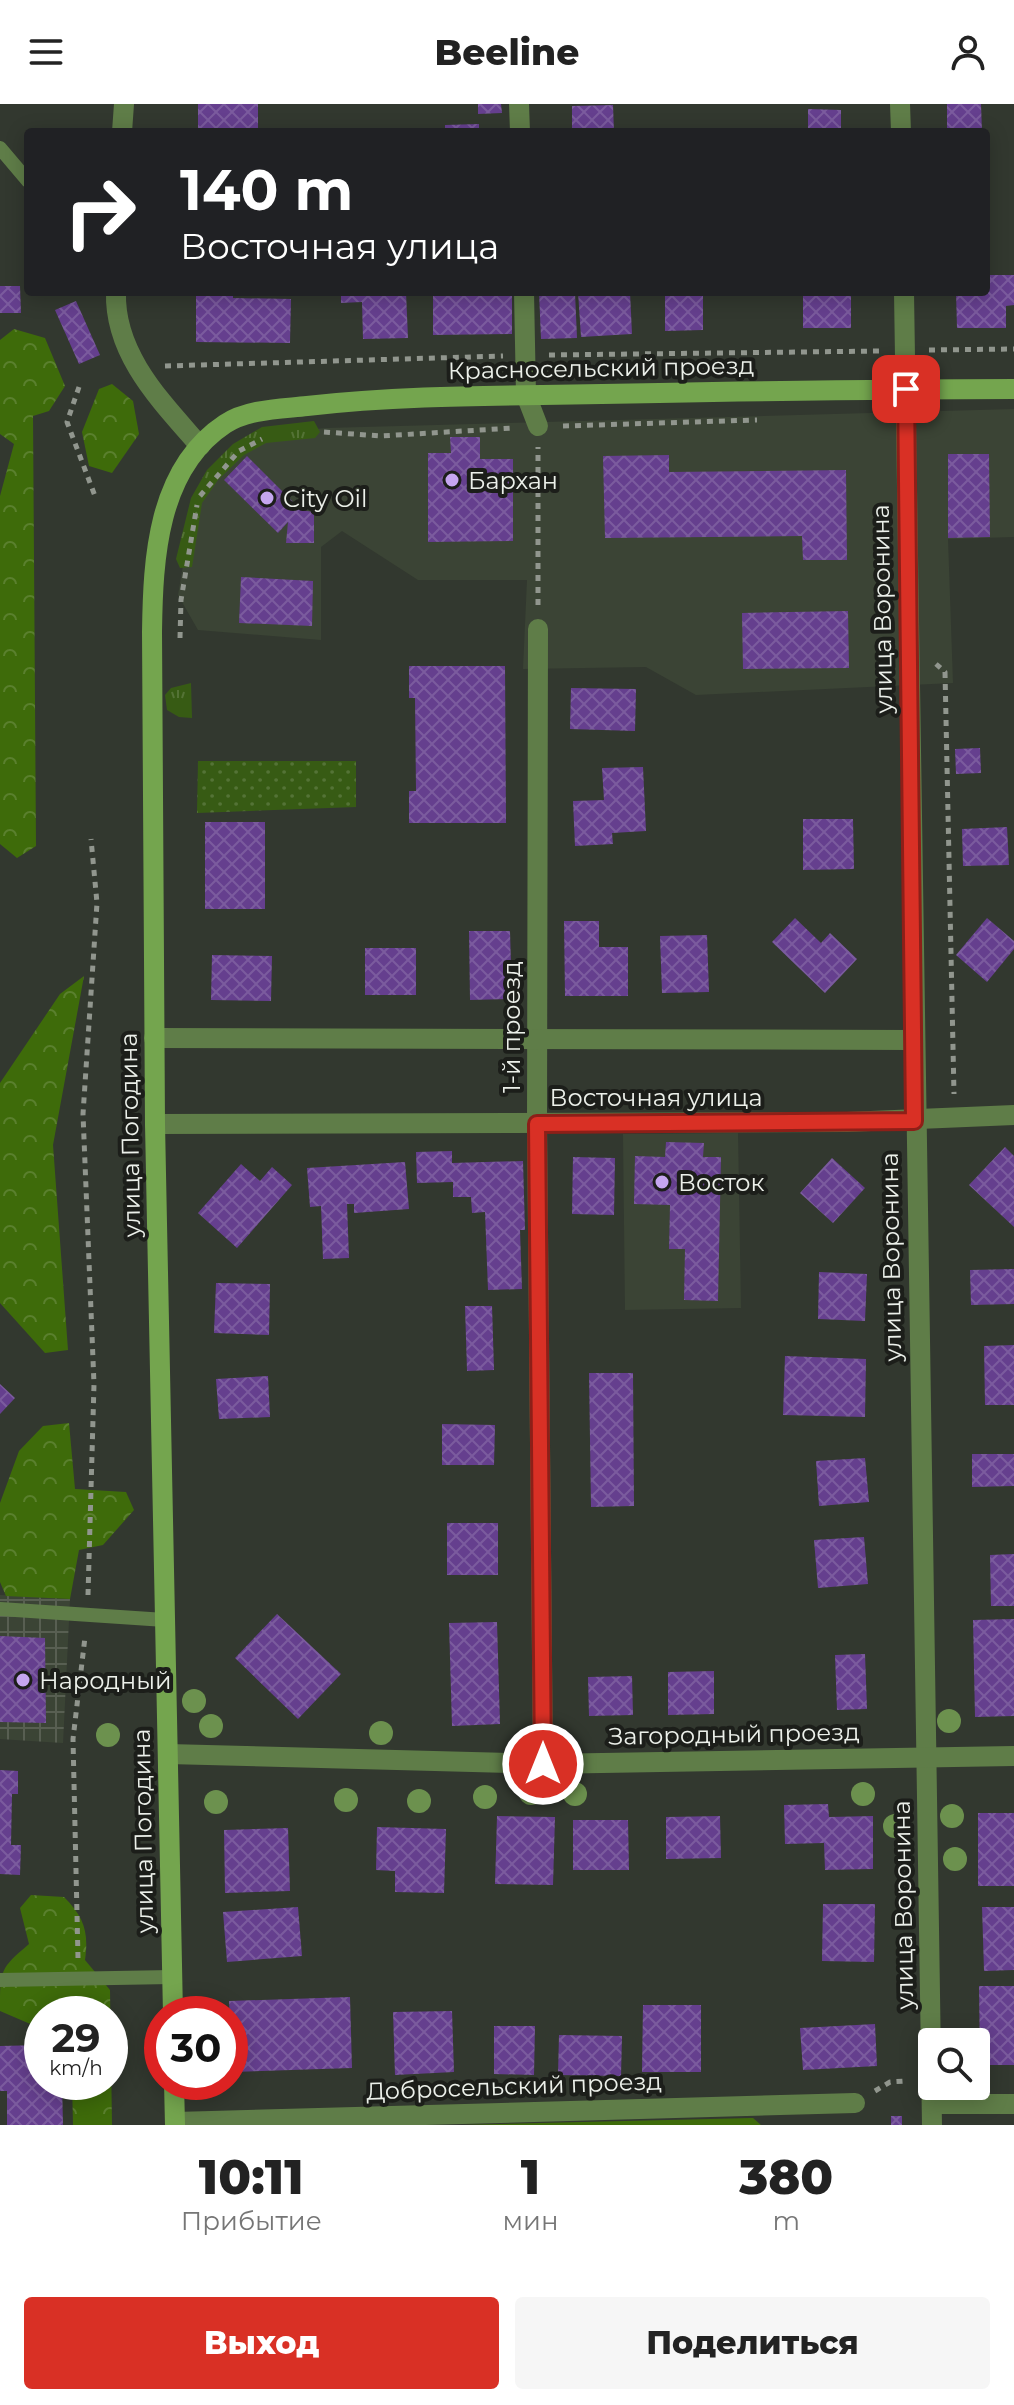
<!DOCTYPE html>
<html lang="ru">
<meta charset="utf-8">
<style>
body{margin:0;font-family:Montserrat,sans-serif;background:#f6f6f6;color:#222;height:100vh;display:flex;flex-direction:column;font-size:30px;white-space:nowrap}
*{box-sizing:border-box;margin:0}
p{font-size:26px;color:#767676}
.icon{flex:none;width:44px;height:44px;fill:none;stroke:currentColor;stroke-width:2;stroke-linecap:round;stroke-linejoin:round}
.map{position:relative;height:2021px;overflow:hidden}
.drawer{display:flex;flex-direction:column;background:#fff;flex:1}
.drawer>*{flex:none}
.top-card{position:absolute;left:24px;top:24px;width:966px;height:168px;border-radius:8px;box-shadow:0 4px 20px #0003;background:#202124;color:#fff;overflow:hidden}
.controls{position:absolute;left:918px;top:1924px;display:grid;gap:16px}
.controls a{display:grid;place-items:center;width:72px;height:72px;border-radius:8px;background:#fff;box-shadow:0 4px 20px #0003;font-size:40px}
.speed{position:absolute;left:24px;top:1892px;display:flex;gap:16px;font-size:40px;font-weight:700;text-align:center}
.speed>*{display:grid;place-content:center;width:104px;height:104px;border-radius:50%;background:#fff;box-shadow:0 4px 20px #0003;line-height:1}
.speed small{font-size:20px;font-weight:400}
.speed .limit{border:12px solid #d22;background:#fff;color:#111}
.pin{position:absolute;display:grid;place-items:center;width:68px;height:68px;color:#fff;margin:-34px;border-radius:16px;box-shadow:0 4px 12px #0006}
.me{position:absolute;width:88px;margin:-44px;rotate:0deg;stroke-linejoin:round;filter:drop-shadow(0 0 6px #0008)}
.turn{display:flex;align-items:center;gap:28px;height:168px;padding:0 24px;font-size:36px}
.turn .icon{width:104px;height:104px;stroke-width:2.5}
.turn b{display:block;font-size:56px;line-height:68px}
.eta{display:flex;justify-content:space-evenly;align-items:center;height:136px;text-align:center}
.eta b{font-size:48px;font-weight:800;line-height:56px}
.cta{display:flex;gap:16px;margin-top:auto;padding:16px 24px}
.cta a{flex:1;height:92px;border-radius:8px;background:#d93025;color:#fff;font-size:32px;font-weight:800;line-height:92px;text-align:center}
.cta a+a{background:#f6f6f6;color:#222}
header{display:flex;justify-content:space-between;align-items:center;height:104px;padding:0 24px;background:#fff;font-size:36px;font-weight:800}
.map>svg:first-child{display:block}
</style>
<header><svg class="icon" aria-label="menu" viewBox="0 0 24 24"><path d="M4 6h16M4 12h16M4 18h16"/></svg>Beeline<svg class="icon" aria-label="person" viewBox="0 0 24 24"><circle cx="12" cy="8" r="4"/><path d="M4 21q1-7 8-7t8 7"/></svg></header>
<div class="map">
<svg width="1014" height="2021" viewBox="0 0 1014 2021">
<defs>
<pattern id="industrial-grid" width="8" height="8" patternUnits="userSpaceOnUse" patternTransform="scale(2)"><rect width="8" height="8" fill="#3b4435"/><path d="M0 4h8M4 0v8" fill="none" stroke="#585f52"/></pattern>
<pattern id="grass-tufts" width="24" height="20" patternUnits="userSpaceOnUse" patternTransform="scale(2)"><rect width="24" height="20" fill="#375b14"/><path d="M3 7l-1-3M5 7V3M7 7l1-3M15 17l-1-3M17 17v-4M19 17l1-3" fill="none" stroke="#547336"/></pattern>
<pattern id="forest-crowns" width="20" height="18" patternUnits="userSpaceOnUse" patternTransform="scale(2)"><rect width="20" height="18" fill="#3e6b0a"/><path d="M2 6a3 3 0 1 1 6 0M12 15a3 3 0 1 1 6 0" fill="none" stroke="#5a802e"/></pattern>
<pattern id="park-dots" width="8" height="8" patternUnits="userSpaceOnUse" patternTransform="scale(2)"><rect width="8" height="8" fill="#375b14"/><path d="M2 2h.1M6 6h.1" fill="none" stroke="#547336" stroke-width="1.8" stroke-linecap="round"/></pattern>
<pattern id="building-cross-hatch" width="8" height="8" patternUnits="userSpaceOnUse" patternTransform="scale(2)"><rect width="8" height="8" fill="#653f8e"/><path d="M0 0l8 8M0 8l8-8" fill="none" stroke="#7b5b9e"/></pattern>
</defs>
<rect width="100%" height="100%" fill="#32382f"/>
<!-- built -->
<g fill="#3b4435">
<path d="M1014,305V433L948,435L953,579L696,591L646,563L523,565L527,476H418L342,427L321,443V536L198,526L178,491L194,396L263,330L326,324Z"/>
<path d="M738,1029L741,1204L625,1206L623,1030Z"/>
</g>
<!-- industrial -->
<path fill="url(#industrial-grid)" d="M0,1491L70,1495L63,1639L0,1635Z"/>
<!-- grass -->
<g fill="url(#grass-tufts)">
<path d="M314,317L320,328L315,334L266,339L244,351L218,376L202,399L192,463L180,464L176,455L191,394L207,366L233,340L262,323Z"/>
<path d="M191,579L192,614L179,613L167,606L165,591L171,584Z"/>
</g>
<!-- forest -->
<g fill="url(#forest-crowns)">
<path d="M14,225L45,234L65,282L49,307L33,312L36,742L17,754L0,740V392L14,340L0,330V236Z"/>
<path d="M112,280L133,297L139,330L112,369L89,362L82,328L99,285Z"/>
<path d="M84,872L53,1041L68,1246L45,1249L0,1199V979L60,890Z"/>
<path d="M69,1319L75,1385L126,1388L134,1406L103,1441L79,1446L70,1495L6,1492L0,1478V1399L19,1347L43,1322Z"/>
<path d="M31,1791L64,1793C84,1813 89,1828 85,1856L110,1886L112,2021H73L72,1978H110V1910H42V1925L0,1907C0,1865 0,1865 29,1840L20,1804Z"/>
<path d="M753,2014L761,2021H461Z"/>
</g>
<!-- park -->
<path fill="url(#park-dots)" d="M198,657H356V703L197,709Z"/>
<!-- building -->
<g fill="url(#building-cross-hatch)">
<rect x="198" y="0" width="60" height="28"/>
<path d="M478,0H501L502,9L478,10Z"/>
<path d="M947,0H981L982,28H947Z"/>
<path d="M613,1L614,28H572V2Z"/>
<path d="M808,5L841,6V28H808Z"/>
<path d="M479,20V28H445V21Z"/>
<path d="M986,171H1014V201L1006,202V224H957L956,188H986Z"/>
<path d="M0,182H20L21,209H0Z"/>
<path d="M196,188H233V194L291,195L290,239L196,238Z"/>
<path d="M341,188H406L408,234L363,235L362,198L341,199Z"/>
<path d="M433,188H512V230L433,231Z"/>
<path d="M539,188H575L577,234L541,235Z"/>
<path d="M578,188H630L632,230L581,233Z"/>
<path d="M665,188H703V226L665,227Z"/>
<rect x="803" y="188" width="48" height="36"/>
<path d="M76,197L100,251L79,260L55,206Z"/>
<path d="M450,333H480V355H513V437L428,438V349H451Z"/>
<path d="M948,350H989L990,433L948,434Z"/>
<path d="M669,351V368L846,366L847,456H803L802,432L605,434L603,352Z"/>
<path d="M247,352L301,406L314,408V439H286L288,418L278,429L224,376Z"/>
<path d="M241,473L313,477L312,522L239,519Z"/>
<path d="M848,507L849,564L743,565L742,509Z"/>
<path d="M409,562H505L506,719H409V687H416L415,594H409Z"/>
<path d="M571,584L636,585L635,627L570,625Z"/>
<path d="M980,644L981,669L956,670L955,645Z"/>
<path d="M643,663L646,727L612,729L613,740L575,742L573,697L604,696L602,664Z"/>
<path d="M803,715H853L854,765L803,766Z"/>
<rect x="205" y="718" width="60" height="87"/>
<path d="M1007,723L1009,761L963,762L962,725Z"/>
<path d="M795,814L821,839L830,829L857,855L825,889L772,838Z"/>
<path d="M987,814L1014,837V845L987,878L956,851Z"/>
<path d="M564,817H599V843H628V892H565Z"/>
<path d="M469,827H510L512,895L470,896Z"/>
<path d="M707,831L709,888L662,889L660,832Z"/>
<rect x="365" y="844" width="51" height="47"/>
<path d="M212,851L272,852L271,897L211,896Z"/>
<path d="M666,1038L704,1039L703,1053H721L718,1197L684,1196L685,1145H669L670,1101L634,1100L635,1052L665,1053Z"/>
<path d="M1005,1043L1014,1052V1123L969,1081Z"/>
<path d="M452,1047V1059L523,1057L525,1126H520L522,1185L488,1186L485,1108L472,1109L471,1093H453V1078L417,1079L416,1048Z"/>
<path d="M573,1053L615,1054L614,1111L572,1110Z"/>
<path d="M832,1054L865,1084L833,1119L800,1089Z"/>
<path d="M405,1058L409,1105L354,1109V1100H347L349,1154L323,1155L321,1102L310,1103L307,1064Z"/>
<path d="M241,1060L260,1077L272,1063L292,1081L237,1144L198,1109Z"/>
<path d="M1014,1165V1200L971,1201L970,1166Z"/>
<path d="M819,1168L867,1170L865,1217L818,1215Z"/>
<path d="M216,1179L270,1180L269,1231L214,1229Z"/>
<path d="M465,1202H492L494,1266L467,1267Z"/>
<path d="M1014,1241V1301H985L984,1242Z"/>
<path d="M785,1252L866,1255L865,1313L783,1311Z"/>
<path d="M589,1269H633L634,1402L591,1403Z"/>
<path d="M268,1272L270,1313L219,1315L216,1275Z"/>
<path d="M0,1280L15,1294L0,1310Z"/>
<path d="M442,1320L495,1321L494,1361H442Z"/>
<path d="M972,1350H1014V1382L972,1383Z"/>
<path d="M865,1354L869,1398L819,1402L816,1357Z"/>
<rect x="447" y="1419" width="51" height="52"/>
<path d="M864,1433L868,1480L818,1484L814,1436Z"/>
<path d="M1014,1450V1502H991L990,1451Z"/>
<path d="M277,1510L341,1570L298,1615L235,1554Z"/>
<path d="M1014,1515V1612L975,1613L973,1516Z"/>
<path d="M497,1518L500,1620L452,1622L449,1519Z"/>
<path d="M0,1532L45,1534L46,1619L0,1618Z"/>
<path d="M865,1550L867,1605L837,1606L835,1551Z"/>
<path d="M714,1567V1610L668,1611V1568Z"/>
<path d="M632,1572L633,1611L589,1612L588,1573Z"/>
<path d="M0,1666L18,1667V1690H12L11,1741H21L20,1771L0,1770Z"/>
<path d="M828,1700L829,1713L873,1712V1765L825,1766L824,1739L785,1740L784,1701Z"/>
<rect x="978" y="1709" width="36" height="73"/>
<path d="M497,1712L555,1713L553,1781L495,1780Z"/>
<path d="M720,1712L721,1754L666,1755V1713Z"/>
<path d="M573,1716H628L629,1766H573Z"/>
<path d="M377,1723L446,1725L444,1789L395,1788V1767L376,1766Z"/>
<path d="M288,1724L290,1787L225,1789L224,1726Z"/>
<path d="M823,1800H875L874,1858L822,1857Z"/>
<path d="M298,1803L302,1852L227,1858L223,1808Z"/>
<path d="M982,1803H1014V1866L984,1867Z"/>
<path d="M979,1882H1014V1961H980Z"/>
<path d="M350,1893L352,1964L232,1968L229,1897Z"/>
<path d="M643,1901H701V1968H642Z"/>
<path d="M452,1907L454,1968L395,1971L393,1908Z"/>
<path d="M875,1920L877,1962L803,1966L800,1924Z"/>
<path d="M494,1922H535L534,1971L494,1970Z"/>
<path d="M559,1931L622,1932L621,1972L558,1971Z"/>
<path d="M42,1941V1978H62L63,2021H7V1987H0V1942Z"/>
<rect x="891" y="2012" width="11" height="9"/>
</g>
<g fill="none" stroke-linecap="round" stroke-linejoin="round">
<!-- path -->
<g stroke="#91968e" stroke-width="5" stroke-dasharray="6 6" stroke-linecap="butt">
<path d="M929,246L1014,245"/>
<path d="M549,251L883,247"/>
<path d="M165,262L503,252"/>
<path d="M79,283L67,318L95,392"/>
<path d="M563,322L757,316"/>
<path d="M324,328L381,332L513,324"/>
<path d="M200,392L239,347L262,335"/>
<path d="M538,501V343"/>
<path d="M180,534L181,496L197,401"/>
<path d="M936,560L945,568L954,990"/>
<path d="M88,1491L94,1280L83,1010L97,799L91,735"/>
<path d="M78,1854L73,1635L85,1533"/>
<path d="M875,1987L890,1978L906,1977"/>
</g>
<!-- lane -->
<g stroke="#5f7d48" stroke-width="14">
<path d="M0,44L28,77"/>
<path d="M0,1505L165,1516"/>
<path d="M0,1876L172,1873"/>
</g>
<!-- street -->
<g stroke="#5f7d48" stroke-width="20">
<path d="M519,0L520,28"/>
<path d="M900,0L901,28"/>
<path d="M122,28L124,0"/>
<path d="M116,188C114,251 162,298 200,342"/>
<path d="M524,188L526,291L538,322"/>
<path d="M904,188L932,2021"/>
<path d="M538,525L537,1020L543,1660"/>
<path d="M154,934L913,936"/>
<path d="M155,1020L847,1018L1014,1011"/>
<path d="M168,1650L543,1660L1014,1652"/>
<path d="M932,2000H1014"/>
<path d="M175,2018L855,1999"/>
</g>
<!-- secondary -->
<g stroke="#74a54e" stroke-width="20">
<path d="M173,1910L155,1020L152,528C153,455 157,365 225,320C248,305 280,305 307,302C385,293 463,292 542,291C699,288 857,285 1014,285"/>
<path d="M174,1978L175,2021"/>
</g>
</g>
<!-- trees -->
<g fill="#6c914e">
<circle cx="194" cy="1597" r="12"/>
<circle cx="949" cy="1617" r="12"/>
<circle cx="211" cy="1622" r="12"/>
<circle cx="381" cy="1629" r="12"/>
<circle cx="108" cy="1631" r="12"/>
<circle cx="531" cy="1689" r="12"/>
<circle cx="575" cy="1690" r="12"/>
<circle cx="863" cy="1690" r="12"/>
<circle cx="485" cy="1693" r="12"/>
<circle cx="346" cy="1696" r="12"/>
<circle cx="419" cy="1697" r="12"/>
<circle cx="216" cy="1698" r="12"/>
<circle cx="952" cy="1712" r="12"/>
<circle cx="895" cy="1722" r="12"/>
<circle cx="955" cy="1755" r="12"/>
</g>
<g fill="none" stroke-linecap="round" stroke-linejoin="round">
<!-- route casing -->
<g stroke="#8d1f18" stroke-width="20">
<path id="route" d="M543,1660L537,1020L914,1017L906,285"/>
</g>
<!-- route -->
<use href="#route" stroke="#d93025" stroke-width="14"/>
</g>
<!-- markers -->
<g fill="#c6a6f0" stroke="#1c1e1a" stroke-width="3">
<circle cx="452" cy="376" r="8"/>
<circle cx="267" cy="394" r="8"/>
<circle cx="662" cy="1078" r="8"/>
<circle cx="23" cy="1576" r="8"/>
</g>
<g text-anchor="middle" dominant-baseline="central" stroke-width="8" stroke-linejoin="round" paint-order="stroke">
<!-- street labels -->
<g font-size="24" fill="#ecf0ea" stroke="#1c1e1a">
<text transform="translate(601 264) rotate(-1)">Красносельский проезд</text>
<text transform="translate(882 505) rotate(-91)">улица Воронина</text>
<text transform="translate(511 923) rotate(-90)">1-й проезд</text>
<text x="656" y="993">Восточная улица</text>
<text transform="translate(130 1031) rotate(-91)">улица Погодина</text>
<text transform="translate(891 1153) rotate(-91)">улица Воронина</text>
<text transform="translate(734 1630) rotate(-1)">Загородный проезд</text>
<text transform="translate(143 1727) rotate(-91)">улица Погодина</text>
<text transform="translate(903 1801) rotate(-91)">улица Воронина</text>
<text transform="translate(514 1982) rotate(-2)">Добросельский проезд</text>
</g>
<!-- poi labels -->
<g font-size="24" fill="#ecf0ea" stroke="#1c1e1a" text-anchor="start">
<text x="468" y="376">Бархан</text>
<text x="283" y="394">City Oil</text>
<text x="678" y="1078">Восток</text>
<text x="39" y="1576">Народный</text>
</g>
</g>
</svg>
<div class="controls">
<a><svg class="icon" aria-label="search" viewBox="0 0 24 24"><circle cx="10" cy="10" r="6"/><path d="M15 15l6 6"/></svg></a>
</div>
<div class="speed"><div>29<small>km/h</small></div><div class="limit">30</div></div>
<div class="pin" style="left:906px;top:285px;background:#d93025"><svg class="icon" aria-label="arrive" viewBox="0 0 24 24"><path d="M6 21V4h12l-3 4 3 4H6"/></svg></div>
<svg class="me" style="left:543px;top:1660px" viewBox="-20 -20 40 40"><circle r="17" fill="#d93025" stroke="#fff" stroke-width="3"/><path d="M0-11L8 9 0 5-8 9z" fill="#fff"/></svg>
<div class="top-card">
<div class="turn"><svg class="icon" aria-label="right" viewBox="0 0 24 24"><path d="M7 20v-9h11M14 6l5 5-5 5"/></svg><div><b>140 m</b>Восточная улица</div></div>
</div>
</div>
<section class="drawer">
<div class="eta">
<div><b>10:11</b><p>Прибытие</p></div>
<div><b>1</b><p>мин</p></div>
<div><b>380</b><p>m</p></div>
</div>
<div class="cta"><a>Выход</a><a>Поделиться</a></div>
</section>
